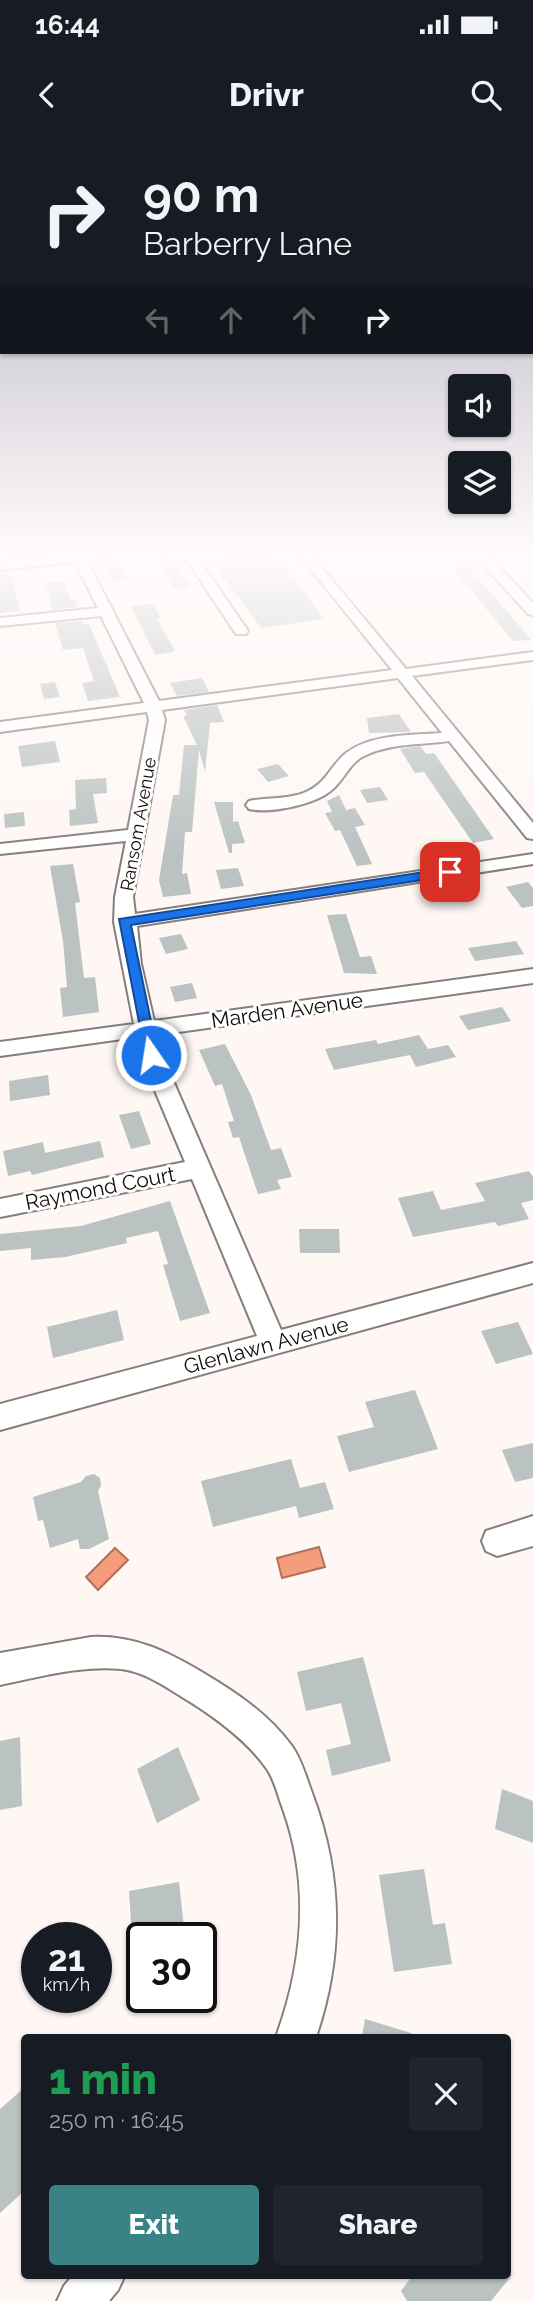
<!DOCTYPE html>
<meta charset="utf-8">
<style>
body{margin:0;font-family:Raleway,sans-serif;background:#20242c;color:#f1f3f6;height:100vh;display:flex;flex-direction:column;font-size:26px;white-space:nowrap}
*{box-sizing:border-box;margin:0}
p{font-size:23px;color:#9ea1a6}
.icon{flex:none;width:38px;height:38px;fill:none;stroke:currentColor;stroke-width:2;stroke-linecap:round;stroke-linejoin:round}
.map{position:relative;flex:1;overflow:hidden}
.sheet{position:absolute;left:21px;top:1894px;width:490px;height:245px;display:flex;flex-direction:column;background:#171b24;border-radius:7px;box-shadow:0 2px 5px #0004}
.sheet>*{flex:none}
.top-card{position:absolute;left:0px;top:0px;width:534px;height:214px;box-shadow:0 2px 5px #0004;background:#171b24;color:#f1f3f6;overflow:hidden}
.tools{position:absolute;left:448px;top:234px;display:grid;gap:14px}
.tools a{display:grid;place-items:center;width:63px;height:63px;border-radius:7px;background:#171b24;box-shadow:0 2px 5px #0004;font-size:35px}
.speed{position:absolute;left:21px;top:1782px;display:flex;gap:14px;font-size:35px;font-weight:700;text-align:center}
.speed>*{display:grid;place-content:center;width:91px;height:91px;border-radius:50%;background:#171b24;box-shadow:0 2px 5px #0004;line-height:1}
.speed small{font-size:18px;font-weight:400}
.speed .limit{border:4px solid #111;border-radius:10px;background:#fff;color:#111}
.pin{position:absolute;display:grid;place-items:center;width:60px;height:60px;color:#fff;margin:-30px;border-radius:14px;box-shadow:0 4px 10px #0006}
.me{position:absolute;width:77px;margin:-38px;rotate:347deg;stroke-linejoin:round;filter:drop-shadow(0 0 5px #0008)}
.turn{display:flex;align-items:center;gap:24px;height:147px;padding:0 28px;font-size:32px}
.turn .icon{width:91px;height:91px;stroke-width:2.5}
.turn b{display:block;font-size:49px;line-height:60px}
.lanes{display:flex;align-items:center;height:66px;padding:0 28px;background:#0003;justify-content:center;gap:35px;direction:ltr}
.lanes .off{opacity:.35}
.round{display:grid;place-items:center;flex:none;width:74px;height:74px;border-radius:7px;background:#20242c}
.head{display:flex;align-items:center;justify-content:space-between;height:119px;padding:0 28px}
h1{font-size:42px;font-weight:800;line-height:52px;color:#1e9e55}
.action{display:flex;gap:14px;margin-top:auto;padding:14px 28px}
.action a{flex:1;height:80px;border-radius:7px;background:#398285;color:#fff;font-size:28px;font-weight:800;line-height:80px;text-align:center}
.action a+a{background:#20242c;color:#f1f3f6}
.status{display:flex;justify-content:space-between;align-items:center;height:49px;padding:0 35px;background:#171b24;direction:ltr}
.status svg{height:19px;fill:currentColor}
header{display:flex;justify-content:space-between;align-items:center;height:91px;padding:0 28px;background:#171b24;font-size:32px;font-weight:800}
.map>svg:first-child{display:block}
</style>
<div class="status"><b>16:44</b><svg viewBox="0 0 49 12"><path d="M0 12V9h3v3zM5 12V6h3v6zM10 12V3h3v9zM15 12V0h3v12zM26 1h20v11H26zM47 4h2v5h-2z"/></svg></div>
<header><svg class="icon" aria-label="back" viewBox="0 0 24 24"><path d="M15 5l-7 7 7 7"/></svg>Drivr<svg class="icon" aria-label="search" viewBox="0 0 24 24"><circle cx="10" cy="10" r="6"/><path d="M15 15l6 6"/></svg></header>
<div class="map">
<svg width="533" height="2161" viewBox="0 0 533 2161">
<rect width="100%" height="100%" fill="#fef7f4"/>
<!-- water -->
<g fill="#f59c7d" stroke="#b0715b" stroke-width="2">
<path d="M319,1407L325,1427L282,1438L277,1418Z"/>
<path d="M115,1408L128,1420L98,1450L86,1437Z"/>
</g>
<!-- building -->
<g fill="#bac2c2">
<path d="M95,411H112L127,439L112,441Z"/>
<path d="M270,411L285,426L324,479L261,488L210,419Z"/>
<path d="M171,415L191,447L175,449L155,417Z"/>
<path d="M464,423L488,449L531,500L513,501L455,431Z"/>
<path d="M10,432L20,471L0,473V433Z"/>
<path d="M64,441L70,459H75L78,467L52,470L46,443Z"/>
<path d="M152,464L161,478L157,479L174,509L173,512L155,515L131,466Z"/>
<path d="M82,481L83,484H89L120,557L88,561L82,543L94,541L83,508L63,510L55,483Z"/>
<path d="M202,538L209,552L177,556L170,543Z"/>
<path d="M55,542L60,557L44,559L40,544Z"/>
<path d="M217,565L224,582L210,583L205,632L199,610L192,692H185L182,734L187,733L191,754L163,757L159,740L173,655H179L184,605H197L183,576H187L184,570Z"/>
<path d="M399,574L411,592L369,593L367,578Z"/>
<path d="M55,601L60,622L22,627L18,606Z"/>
<path d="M420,606L426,614L434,613L494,699L473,703L424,632L415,633L400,609Z"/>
<path d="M278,624L289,636L268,642L257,629Z"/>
<path d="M106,638L107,653L93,654L98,683L70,686L69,670L76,669L75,640Z"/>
<path d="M380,647L388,660L367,663L360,650Z"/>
<path d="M339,655L346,670L355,668L365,685L355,687L372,724L357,726L340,690L335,691L325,673L332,672L327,661Z"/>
<path d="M214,662H233V682L238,681L245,703L232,704V713H229Z"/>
<path d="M24,672L25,686L5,688L4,674Z"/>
<path d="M73,724L80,762L75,763L84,838L95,837L99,872L63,877L60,848L67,847L63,801L50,726Z"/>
<path d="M238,728L244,746L221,749L216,730Z"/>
<path d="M528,742L533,748V766L522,768L506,747Z"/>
<path d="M346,774L360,817L371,816L377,834L344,833L327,775Z"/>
<path d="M181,794L188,809L166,814L159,798Z"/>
<path d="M516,801L524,814L475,821L468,808Z"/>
<path d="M192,843L197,858L175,862L170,847Z"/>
<path d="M502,867L511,881L468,890L459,876Z"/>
<path d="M419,895L428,909L448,905L456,917L416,927L410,915L334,930L325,909L376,900L378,904Z"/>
<path d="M225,904L251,955L271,1010L281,1008L292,1037L277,1040L281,1049L258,1054L239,997L233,998L228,982L234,981L222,944L215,946L199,910Z"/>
<path d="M48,935L50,955L10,961L9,941Z"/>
<path d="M139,971L151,1004L131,1009L119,975Z"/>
<path d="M100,1001L104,1017L32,1035L30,1031L8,1036L3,1011L43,1002L45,1013Z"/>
<path d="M529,1031L533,1037V1060L521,1063L529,1079L498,1086L495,1082L413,1097L398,1058L433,1051L441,1070L485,1061L475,1043Z"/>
<path d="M170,1061L210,1173L180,1181L163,1125L168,1124L158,1091L126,1098L127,1103L65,1117L31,1120V1108L0,1111V1094L81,1086Z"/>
<path d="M299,1089H339L340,1113H300Z"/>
<path d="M117,1170L124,1200L53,1218L47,1187Z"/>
<path d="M518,1182L533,1214L496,1224L481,1191Z"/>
<path d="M415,1250L438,1309L349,1332L337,1296L374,1287L365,1262Z"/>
<path d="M533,1303V1338L515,1342L502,1310Z"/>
<path d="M291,1319L300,1348L325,1342L334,1369L299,1378L296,1366L213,1387L201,1341Z"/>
<path d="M94,1334L100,1338L101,1346L98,1351L109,1399L89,1409H80L78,1399L50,1408L43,1380L38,1381L33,1357L81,1342L86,1336Z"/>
<path d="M363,1517L391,1621L332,1636L326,1610L351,1604L341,1563L306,1571L297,1532Z"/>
<path d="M20,1597L22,1666L0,1670V1601Z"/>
<path d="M178,1607L200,1660L157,1683L137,1629Z"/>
<path d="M502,1649L533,1661V1703L495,1689Z"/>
<path d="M424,1729L433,1785L445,1783L452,1824L394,1832L379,1735Z"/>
<path d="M179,1742L185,1797H161L160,1793L132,1798L129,1751Z"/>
<path d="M365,1879L411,1893V1897H362Z"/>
<path d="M24,1948V2051L0,2073V1969Z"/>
<path d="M413,2135H512L491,2161H407L401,2151Z"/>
</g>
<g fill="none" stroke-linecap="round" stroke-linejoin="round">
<!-- minor casing -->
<g stroke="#857e7c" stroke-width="4">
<g id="minor">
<path d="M70,411H82L159,561L392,530L296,411H308L406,529L533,512V520L412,536L533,683V699L527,698L449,601C422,605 389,603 364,616C351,622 345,637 335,647C320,664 271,674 249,669L246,665L249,661C268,657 290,660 308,651C326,643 332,624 346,613C370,594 413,595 442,593L398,538L162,570L165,580L133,757L135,774L533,714V724L137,786L141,824L154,881L533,829V843L157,895L162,915L281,1190L533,1123V1143L0,1290V1264L257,1196L192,1039L0,1077V1059L185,1022L140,915L137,897L0,916V902L134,884L114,782L115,757L126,701L0,714V704L128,690L149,580L147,572L0,592V582L144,563L101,476L0,486V478L98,468L75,422L0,430V422L72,415Z"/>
<path d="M181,411H193L248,491L246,494H236Z"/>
<path d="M471,411H484L533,463V475L528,474Z"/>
<path d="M533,1376V1406L497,1416L486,1411L482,1401L486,1391Z"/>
<path d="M91,1497C135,1495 168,1512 205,1534C237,1553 268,1574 291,1605C301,1618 306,1637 312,1653C343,1735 344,1815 316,1897H276C303,1823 310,1744 283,1669C278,1656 275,1641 267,1629C248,1602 220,1581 192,1563C170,1550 147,1532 121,1529C80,1525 39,1537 0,1545V1513Z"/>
<path d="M73,2135H125L118,2150L109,2161H57L64,2146Z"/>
</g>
</g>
<!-- minor -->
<use href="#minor" fill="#fff" fill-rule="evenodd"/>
</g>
<!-- sky -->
<linearGradient id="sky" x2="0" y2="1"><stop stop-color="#adaabd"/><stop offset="0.58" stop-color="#fffbfa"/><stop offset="1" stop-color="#fffbfa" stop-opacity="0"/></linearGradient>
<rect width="533" height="713" fill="url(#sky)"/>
<!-- route -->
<path fill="#1a73e8" stroke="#114b97" stroke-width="2" d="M450,728L456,732L454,735L131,785L158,915L151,920L146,918L119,779Z"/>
<g text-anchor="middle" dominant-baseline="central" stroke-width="6" stroke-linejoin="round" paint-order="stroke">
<!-- far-street labels -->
<g font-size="18" fill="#100d0c" stroke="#fff">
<text transform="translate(138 684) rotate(-80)">Ransom Avenue</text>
</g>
<!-- street labels -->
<g font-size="21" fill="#100d0c" stroke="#fff">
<text transform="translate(287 870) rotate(-8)">Marden Avenue</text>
<text transform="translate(100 1048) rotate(-11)">Raymond Court</text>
<text transform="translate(266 1205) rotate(-15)">Glenlawn Avenue</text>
</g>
</g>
</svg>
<div class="tools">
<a><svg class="icon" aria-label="sound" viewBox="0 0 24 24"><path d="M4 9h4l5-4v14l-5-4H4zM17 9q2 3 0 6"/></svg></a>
<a><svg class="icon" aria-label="layers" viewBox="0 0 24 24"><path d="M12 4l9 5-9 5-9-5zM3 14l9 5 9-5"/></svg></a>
</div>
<div class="speed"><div>21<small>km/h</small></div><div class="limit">30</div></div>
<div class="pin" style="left:450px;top:732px;background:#d93025"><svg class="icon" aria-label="arrive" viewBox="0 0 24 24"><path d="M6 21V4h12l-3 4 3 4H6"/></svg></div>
<svg class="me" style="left:151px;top:915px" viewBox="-20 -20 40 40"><circle r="17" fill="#1a73e8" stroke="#fff" stroke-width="3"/><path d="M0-11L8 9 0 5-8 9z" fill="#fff"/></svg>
<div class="top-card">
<div class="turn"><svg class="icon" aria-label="right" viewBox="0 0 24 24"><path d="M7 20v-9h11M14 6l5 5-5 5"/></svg><div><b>90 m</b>Barberry Lane</div></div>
<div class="lanes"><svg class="icon off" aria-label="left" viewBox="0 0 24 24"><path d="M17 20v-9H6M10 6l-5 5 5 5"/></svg><svg class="icon off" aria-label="ahead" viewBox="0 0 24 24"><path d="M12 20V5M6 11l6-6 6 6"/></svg><svg class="icon off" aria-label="ahead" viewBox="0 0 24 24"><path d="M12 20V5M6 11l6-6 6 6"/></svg><svg class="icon" aria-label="right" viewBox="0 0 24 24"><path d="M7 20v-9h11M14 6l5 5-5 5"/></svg></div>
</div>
<section class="sheet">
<div class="head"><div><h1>1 min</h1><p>250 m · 16:45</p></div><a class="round"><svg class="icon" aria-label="close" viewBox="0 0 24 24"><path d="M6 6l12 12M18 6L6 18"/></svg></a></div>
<div class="action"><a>Exit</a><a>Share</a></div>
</section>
</div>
